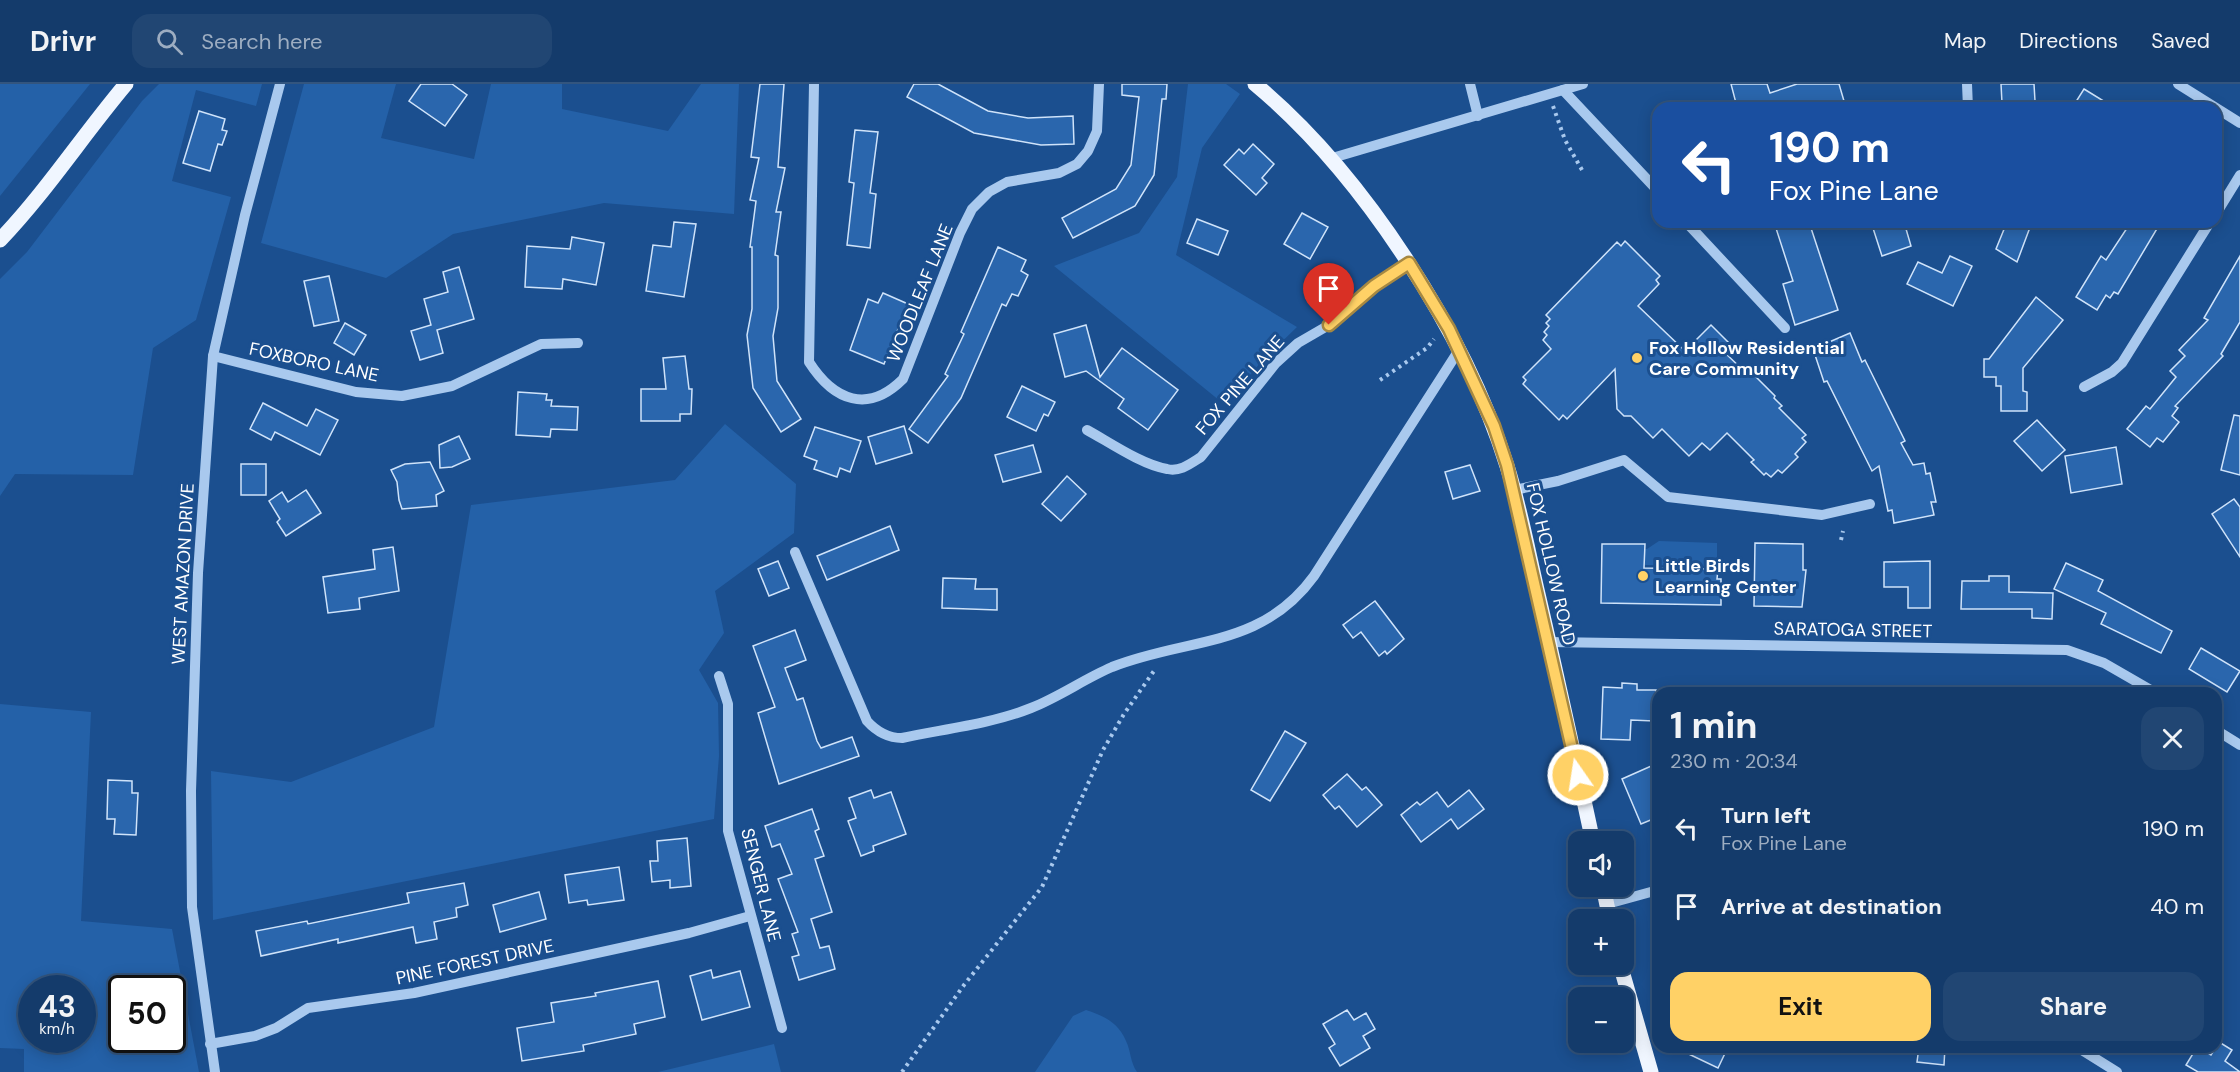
<!DOCTYPE html>
<meta charset="utf-8">
<style>
body{margin:0;font-family:"DM Sans",sans-serif;background:#214673;color:#f1f3f6;height:100vh;display:flex;flex-direction:column;font-size:22px;white-space:nowrap}
*{box-sizing:border-box;margin:0}
p{font-size:20px;color:#9dadc1}
.icon{flex:none;width:33px;height:33px;fill:none;stroke:currentColor;stroke-width:2;stroke-linecap:round;stroke-linejoin:round}
.map{position:relative;flex:1;overflow:hidden}
.drawer{position:absolute;left:1652px;top:603px;width:570px;height:366px;display:flex;flex-direction:column;background:#143b6b;border-radius:18px;box-shadow:0 3px 15px #0003,0 0 0 2px #33557e}
.drawer>*{flex:none}
.hud{position:absolute;left:1652px;top:18px;width:570px;height:126px;border-radius:18px;box-shadow:0 3px 15px #0003,0 0 0 2px #33557e;background:#1a4fa0;color:#fff;overflow:hidden}
.fabs{position:absolute;left:1568px;top:747px;display:grid;gap:12px}
.fabs a{display:grid;place-items:center;width:66px;height:66px;border-radius:12px;background:#143b6b;box-shadow:0 3px 15px #0003,0 0 0 2px #33557e;font-size:30px}
.speed{position:absolute;left:18px;top:891px;display:flex;gap:12px;font-size:30px;font-weight:700;text-align:center}
.speed>*{display:grid;place-content:center;width:78px;height:78px;border-radius:50%;background:#143b6b;box-shadow:0 3px 15px #0003,0 0 0 2px #33557e;line-height:1}
.speed small{font-size:15px;font-weight:400}
.speed .limit{border:3px solid #111;border-radius:9px;background:#fff;color:#111}
.pin{position:absolute;display:grid;place-items:center;width:51px;height:51px;color:#fff;margin:-62px -26px;border-radius:50% 50% 50% 0;rotate:-45deg;box-shadow:0 0 6px #0007}
.pin .icon{rotate:45deg}
.me{position:absolute;width:66px;margin:-33px;rotate:347deg;stroke-linejoin:round;filter:drop-shadow(0 0 4px #0008)}
.turn{display:flex;align-items:center;gap:21px;height:126px;padding:0 18px;font-size:27px}
.turn .icon{width:78px;height:78px;stroke-width:2.5}
.turn b{display:block;font-size:42px;line-height:51px}
.round{display:grid;place-items:center;flex:none;width:63px;height:63px;border-radius:18px;background:#214673}
.overview{display:flex;align-items:center;justify-content:space-between;height:102px;padding:0 18px}
h1{font-size:36px;font-weight:700;line-height:45px}
.cta{display:flex;gap:12px;margin-top:auto;padding:12px 18px}
.cta a{flex:1;height:69px;border-radius:18px;background:#ffd166;color:#111;font-size:24px;font-weight:700;line-height:69px;text-align:center}
.cta a+a{background:#214673;color:#f1f3f6}
ul{padding:0;list-style:none}
li{display:flex;align-items:center;gap:18px;height:78px;padding:0 18px}
li div{flex:1}
li b{display:block;font-size:22px}
li em{font-style:normal}
header{display:flex;align-items:center;gap:36px;box-sizing:border-box;height:84px;padding:0 30px;background:#143b6b;border-bottom:2px solid #33557e}
header strong{font-size:28px}
nav{display:flex;gap:33px;margin-inline-start:auto;font-size:21px}
.search{width:420px;height:54px;background:#214673;display:flex;align-items:center;gap:15px;box-sizing:border-box;padding:0 21px;border-radius:18px;color:#9dadc1;font-size:22px}
.map>svg:first-child{display:block}
</style>
<header>
<strong>Drivr</strong>
<div class="search"><svg class="icon" aria-label="search" viewBox="0 0 24 24"><circle cx="10" cy="10" r="6"/><path d="M15 15l6 6"/></svg>Search here</div>
<nav><a>Map</a><a>Directions</a><a>Saved</a></nav>
</header>
<div class="map">
<svg width="2240" height="988" viewBox="0 0 2240 988">
<rect width="100%" height="100%" fill="#1b4f8f"/>
<!-- green -->
<g fill="#2461a8" fill-rule="evenodd">
<path d="M0,0H90L0,112Z"/>
<path d="M159,0H262L256,22L196,6L172,97L231,113L196,236L153,264L133,391L15,390L0,412V195L27,168L142,17Z"/>
<path d="M304,0H396L381,54L474,75L491,0H562V25L668,47L701,0H739L734,130L604,119L453,150L386,194L261,159Z"/>
<path d="M1188,0H1226L1240,10L1202,64L1176,171L1297,243L1261,278L1225,321L1054,182L1139,149L1177,93Z"/>
<path d="M725,340L796,400L794,449L715,507L724,549L699,586L718,619L719,672L714,735L213,836L211,687L291,698L434,643L471,421L675,396Z"/>
<path d="M1659,457L1717,459V482L1645,481L1640,475V465H1647Z"/>
<path d="M0,620L91,628L81,837L172,845L199,988H24V965L0,964ZM82,904V956H32V904ZM172,904V956H122V904Z"/>
<path d="M1086,926C1104,932 1118,938 1126,957C1131,967 1130,978 1137,988H1035L1073,932Z"/>
<path d="M774,960L781,988H658Z"/>
</g>
<!-- building -->
<g fill="#2a66ad" stroke="#cfe3fa" stroke-width="1.5">
<path d="M421,0H452L467,11L445,42L409,17Z"/>
<path d="M760,0H784L778,83L785,84L776,128H781L775,171L778,172V224L773,252L777,297L801,335L781,348L753,304L747,251L752,225V163H750L756,117L750,116L759,74L751,73Z"/>
<path d="M914,0H938L988,27L1028,34L1073,32L1074,60L1041,61L974,49L907,13Z"/>
<path d="M1122,0H1167L1166,15H1162L1154,91L1135,122L1073,154L1062,134L1116,105L1131,81L1139,13L1122,11Z"/>
<path d="M1731,0H1767L1770,9L1797,0H1839L1844,17L1823,24H1732V21L1736,19Z"/>
<path d="M2001,0H2034L2035,17L2002,19Z"/>
<path d="M2084,5L2115,24H2072Z"/>
<path d="M199,27L225,35L222,46L227,47L222,61L218,60L210,87L183,79Z"/>
<path d="M855,46L878,48L870,109L876,110L870,164L847,161L854,99L849,98Z"/>
<path d="M1253,60L1274,80L1262,94L1267,99L1256,111L1224,81L1239,65L1244,70Z"/>
<path d="M1302,129L1328,143L1310,175L1284,160Z"/>
<path d="M1197,135L1228,147L1218,171L1187,159Z"/>
<path d="M674,138L696,140L684,213L646,207L653,161L671,163Z"/>
<path d="M1774,138H1809L1838,226L1795,241L1783,200L1793,197Z"/>
<path d="M1871,138H1904L1911,162L1882,172Z"/>
<path d="M2007,138H2032L2017,178L1996,165Z"/>
<path d="M2131,138H2161L2118,210L2114,208L2110,214L2106,211L2097,226L2076,213L2101,172L2106,176Z"/>
<path d="M572,153L604,159L596,201L563,195L562,205L525,203L527,162L570,165Z"/>
<path d="M1625,157L1660,192L1656,196L1659,200L1638,222L1685,267L1711,241L1730,260L1723,267L1744,287L1747,284L1775,312L1774,314L1782,322L1779,324L1806,351L1802,354L1806,358L1795,370L1798,373L1782,389L1778,386L1771,393L1766,389L1764,391L1751,378L1754,376L1727,349L1710,366L1702,359L1689,372L1662,345L1653,354L1631,332H1624L1617,325L1615,285L1567,335L1563,331L1559,336L1523,300L1526,296L1523,293L1551,265L1543,256L1547,251L1544,248L1549,242L1546,239L1550,235L1546,231L1617,158L1621,162Z"/>
<path d="M998,163L1026,176L1021,187L1028,191L1018,212L1012,210L1006,222L1002,220L961,314L928,359L909,345L948,292L945,290L964,250L961,248Z"/>
<path d="M1950,172L1972,182L1953,222L1907,200L1918,178L1942,189Z"/>
<path d="M2240,172V238L2221,270L2223,272L2175,322L2178,324L2172,332L2179,338L2163,358L2157,354L2150,363L2127,345L2146,322L2150,325L2176,293L2170,287L2185,272L2179,266L2208,236L2204,234Z"/>
<path d="M459,183L474,235L437,246L443,269L420,276L411,247L431,241L424,215L448,208L443,188Z"/>
<path d="M329,192L339,237L314,242L304,197Z"/>
<path d="M883,209L908,220L884,280L850,266L868,215L878,219Z"/>
<path d="M2036,213L2063,236L2023,284V307L2027,308V327H2001V302H1996V293H1984V275H1989Z"/>
<path d="M345,239L366,251L354,271L334,259Z"/>
<path d="M1086,241L1100,293L1122,264L1178,306L1148,346L1118,324L1124,315L1086,287L1065,293L1054,250Z"/>
<path d="M1850,249L1862,278L1865,276L1905,357L1901,359L1913,381L1924,379L1926,390L1930,389L1936,418H1931L1934,431L1894,439L1892,426L1888,427L1879,382L1872,387L1827,297L1824,298L1813,265Z"/>
<path d="M685,272L689,305H692L691,330H680V337H641V305H666L663,274Z"/>
<path d="M1022,302L1055,318L1048,332L1044,330L1036,347L1007,333Z"/>
<path d="M518,308L547,310L546,316H552L551,322L578,323L577,346L551,345L550,353L516,351Z"/>
<path d="M263,319L307,342L316,325L338,336L320,371L275,348L271,356L250,345Z"/>
<path d="M2234,331L2240,332V391L2221,386Z"/>
<path d="M2037,336L2065,366L2042,387L2014,357Z"/>
<path d="M904,342L912,369L876,380L868,353Z"/>
<path d="M815,343L861,357L850,388L840,384L837,393L814,385L817,377L804,372Z"/>
<path d="M459,352L470,375L452,383L440,384L439,361Z"/>
<path d="M1033,361L1041,388L1003,398L995,371Z"/>
<path d="M2116,363L2122,400L2071,409L2065,372Z"/>
<path d="M430,378L444,407L436,411L437,422L402,425L399,416L397,398L391,386L405,380Z"/>
<rect x="241" y="380" width="25" height="31"/>
<path d="M1470,381L1480,407L1453,415L1445,388Z"/>
<path d="M1067,392L1086,410L1061,437L1042,420Z"/>
<path d="M306,406L321,429L286,452L277,438L280,435L269,417L282,408L288,418Z"/>
<path d="M2234,415L2240,423V473L2212,430Z"/>
<path d="M890,442L899,466L827,496L817,472Z"/>
<path d="M1755,459L1803,460V486H1806L1802,523L1754,522Z"/>
<path d="M1602,460H1645L1644,484L1718,485L1717,495H1721V521L1601,519Z"/>
<path d="M393,463L399,507L359,514L360,525L328,529L323,493L375,485L373,466Z"/>
<path d="M778,477L789,504L769,512L758,485Z"/>
<path d="M1930,477V524H1908V503H1884V478Z"/>
<path d="M2066,479L2103,496L2098,507L2172,547L2161,569L2101,540L2106,529L2054,505Z"/>
<path d="M1989,492H2009V508L2053,509L2052,535L2032,534V525H1961L1962,497H1989Z"/>
<path d="M943,494L976,495L975,505H997V526L942,524Z"/>
<path d="M1375,517L1404,555L1387,570L1385,567L1379,572L1361,548L1353,554L1343,541Z"/>
<path d="M795,546L806,576L785,584L797,616L803,614L817,657L821,664L852,653L859,672L779,700L758,629L775,623L753,562Z"/>
<path d="M2201,564L2240,587L2227,608L2189,585Z"/>
<path d="M1622,599L1637,600V606H1656L1654,637L1631,636L1630,656L1601,655L1603,603L1622,604Z"/>
<path d="M1285,647L1306,659L1270,717L1251,706Z"/>
<path d="M1658,679V733L1641,740L1622,695Z"/>
<path d="M1347,690L1362,706L1366,703L1382,721L1357,743L1339,722L1335,725L1323,711Z"/>
<path d="M108,696L132,697V709H138L136,751L114,750L115,735H107Z"/>
<path d="M871,706L874,714L891,708L906,750L873,762L874,767L861,772L848,737L856,734L849,714Z"/>
<path d="M1469,706L1484,725L1458,745L1451,735L1421,758L1401,731L1417,718L1420,721L1437,708L1448,723Z"/>
<path d="M812,725L819,745L815,747L824,772L815,775L832,828L811,835L820,864L829,862L835,885L799,896L792,873L799,871L792,850L798,848L778,795L792,790L780,760L772,763L765,742Z"/>
<path d="M687,754L691,802L670,804V796L652,798L650,777H658L657,757Z"/>
<path d="M619,783L624,816L588,821L587,816L569,819L565,791Z"/>
<path d="M464,799L468,821L456,824L457,833L434,838L437,855L416,859L413,843L338,859V855L261,872L256,847L307,837L308,840L409,819L407,809Z"/>
<path d="M539,808L546,835L500,848L493,821Z"/>
<path d="M711,886L713,894L740,887L750,923L702,936L690,892Z"/>
<path d="M658,897L665,933L634,940L636,950L583,961L584,967L522,977L517,944L554,938L551,919L596,912L595,909Z"/>
<path d="M1347,926L1354,936L1366,929L1375,945L1363,952L1370,964L1340,982L1329,964L1335,960L1323,940Z"/>
<path d="M2219,958L2232,966L2225,977L2240,988H2198L2186,981L2197,963L2211,971Z"/>
<path d="M1674,963H1728L1718,984Z"/>
<path d="M1919,963H1945L1944,981L1917,978Z"/>
</g>
<g fill="none" stroke-linecap="round" stroke-linejoin="round">
<!-- path -->
<g stroke="#a9c9ee" stroke-width="4" stroke-dasharray="3 4.5" stroke-linecap="butt">
<path d="M1553,22L1565,56L1582,86"/>
<path d="M1380,296L1427,264L1434,255"/>
<path d="M1841,456L1843,447"/>
<path d="M902,988L964,901L1042,803L1103,666L1124,630L1156,584"/>
</g>
<!-- minor -->
<g stroke="#a9c9ee" stroke-width="10">
<path d="M814,0L809,278C834,317 868,330 903,295L960,149L972,125L989,108L1007,98L1059,89L1077,80L1088,67L1097,47L1099,0"/>
<path d="M1470,0L1478,32"/>
<path d="M1967,0L1968,24"/>
<path d="M2178,0L2240,39"/>
<path d="M1563,6L1658,107"/>
<path d="M1329,75L1583,0"/>
<path d="M2216,130L2240,91"/>
<path d="M1686,138L1785,244"/>
<path d="M213,272L356,308L402,312L452,302L541,260L578,259"/>
<path d="M2084,303L2112,288L2122,279L2210,138"/>
<path d="M1087,346C1109,358 1142,381 1167,385C1180,388 1190,380 1201,373L1276,279L1298,259L1329,241L1374,202L1409,179"/>
<path d="M1514,406L1558,397L1624,376L1668,413L1822,431L1870,420"/>
<path d="M795,468L867,637C877,648 888,654 902,654C944,645 991,640 1031,624C1059,613 1084,595 1112,583C1188,553 1261,565 1314,492L1459,266"/>
<path d="M1549,558L2067,566L2104,579L2156,609"/>
<path d="M719,592L728,620V747L782,944"/>
<path d="M2216,646L2240,661"/>
<path d="M1607,820L1658,806"/>
<path d="M210,960L255,952L276,944L308,924L414,909L689,849L750,832"/>
<path d="M2077,963L2117,988"/>
<path d="M215,988L192,823L191,707L198,489L213,272L245,131L280,0"/>
</g>
<!-- major -->
<g stroke="#f0f6ff" stroke-width="15">
<path d="M1255,0C1363,90 1465,248 1507,382C1520,423 1528,467 1538,510C1557,592 1575,675 1593,758"/>
<path d="M0,156C46,108 83,51 126,0"/>
<path d="M1603,802L1610,836"/>
<path d="M1620,880L1651,988"/>
</g>
</g>
<g fill="none" stroke-linecap="round" stroke-linejoin="round">
<!-- route casing -->
<g stroke="#a68842" stroke-width="15">
<path id="route" d="M1329,241L1374,202L1409,179L1449,245L1494,342L1507,381L1578,691"/>
</g>
<!-- route -->
<use href="#route" stroke="#ffd166" stroke-width="10"/>
</g>
<!-- markers -->
<g fill="#ffd166" stroke="#1b4f8f" stroke-width="2">
<circle cx="1637" cy="274" r="6"/>
<circle cx="1643" cy="492" r="6"/>
</g>
<g text-anchor="middle" dominant-baseline="central" stroke-width="6" stroke-linejoin="round" paint-order="stroke">
<!-- street labels -->
<g font-size="18" fill="#fff" stroke="#1b4f8f">
<text transform="translate(920 209) rotate(-68)">WOODLEAF LANE</text>
<text transform="translate(314 278) rotate(12)">FOXBORO LANE</text>
<text transform="translate(1240 301) rotate(-49)">FOX PINE LANE</text>
<text transform="translate(1551 480) rotate(77)">FOX HOLLOW ROAD</text>
<text transform="translate(183 490) rotate(-87)">WEST AMAZON DRIVE</text>
<text transform="translate(1853 546) rotate(1)">SARATOGA STREET</text>
<text transform="translate(761 801) rotate(76)">SENGER LANE</text>
<text transform="translate(475 878) rotate(-12)">PINE FOREST DRIVE</text>
</g>
<!-- poi labels -->
<g font-size="18" font-weight="bold" fill="#fff" stroke="#1b4f8f" text-anchor="start">
<text x="1649" y="264">Fox Hollow Residential<tspan x="1649" dy="21">Care Community</tspan></text>
<text x="1655" y="482">Little Birds<tspan x="1655" dy="21">Learning Center</tspan></text>
</g>
</g>
</svg>
<div class="fabs">
<a><svg class="icon" aria-label="sound" viewBox="0 0 24 24"><path d="M4 9h4l5-4v14l-5-4H4zM17 9q2 3 0 6"/></svg></a>
<a>+</a>
<a>−</a>
</div>
<div class="speed"><div>43<small>km/h</small></div><div class="limit">50</div></div>
<div class="pin" style="left:1329px;top:241px;background:#d93025"><svg class="icon" aria-label="arrive" viewBox="0 0 24 24"><path d="M6 21V4h12l-3 4 3 4H6"/></svg></div>
<svg class="me" style="left:1578px;top:691px" viewBox="-20 -20 40 40"><circle r="17" fill="#ffd166" stroke="#fff" stroke-width="3"/><path d="M0-11L8 9 0 5-8 9z" fill="#fff"/></svg>
<div class="hud">
<div class="turn"><svg class="icon" aria-label="left" viewBox="0 0 24 24"><path d="M17 20v-9H6M10 6l-5 5 5 5"/></svg><div><b>190 m</b>Fox Pine Lane</div></div>
</div>
<section class="drawer">
<div class="overview"><div><h1>1 min</h1><p>230 m · 20:34</p></div><a class="round"><svg class="icon" aria-label="close" viewBox="0 0 24 24"><path d="M6 6l12 12M18 6L6 18"/></svg></a></div>
<ul>
<li><svg class="icon" aria-label="left" viewBox="0 0 24 24"><path d="M17 20v-9H6M10 6l-5 5 5 5"/></svg><div><b>Turn left</b><p>Fox Pine Lane</p></div><em>190 m</em></li>
<li><svg class="icon" aria-label="arrive" viewBox="0 0 24 24"><path d="M6 21V4h12l-3 4 3 4H6"/></svg><div><b>Arrive at destination</b></div><em>40 m</em></li>
</ul>
<div class="cta"><a>Exit</a><a>Share</a></div>
</section>
</div>
